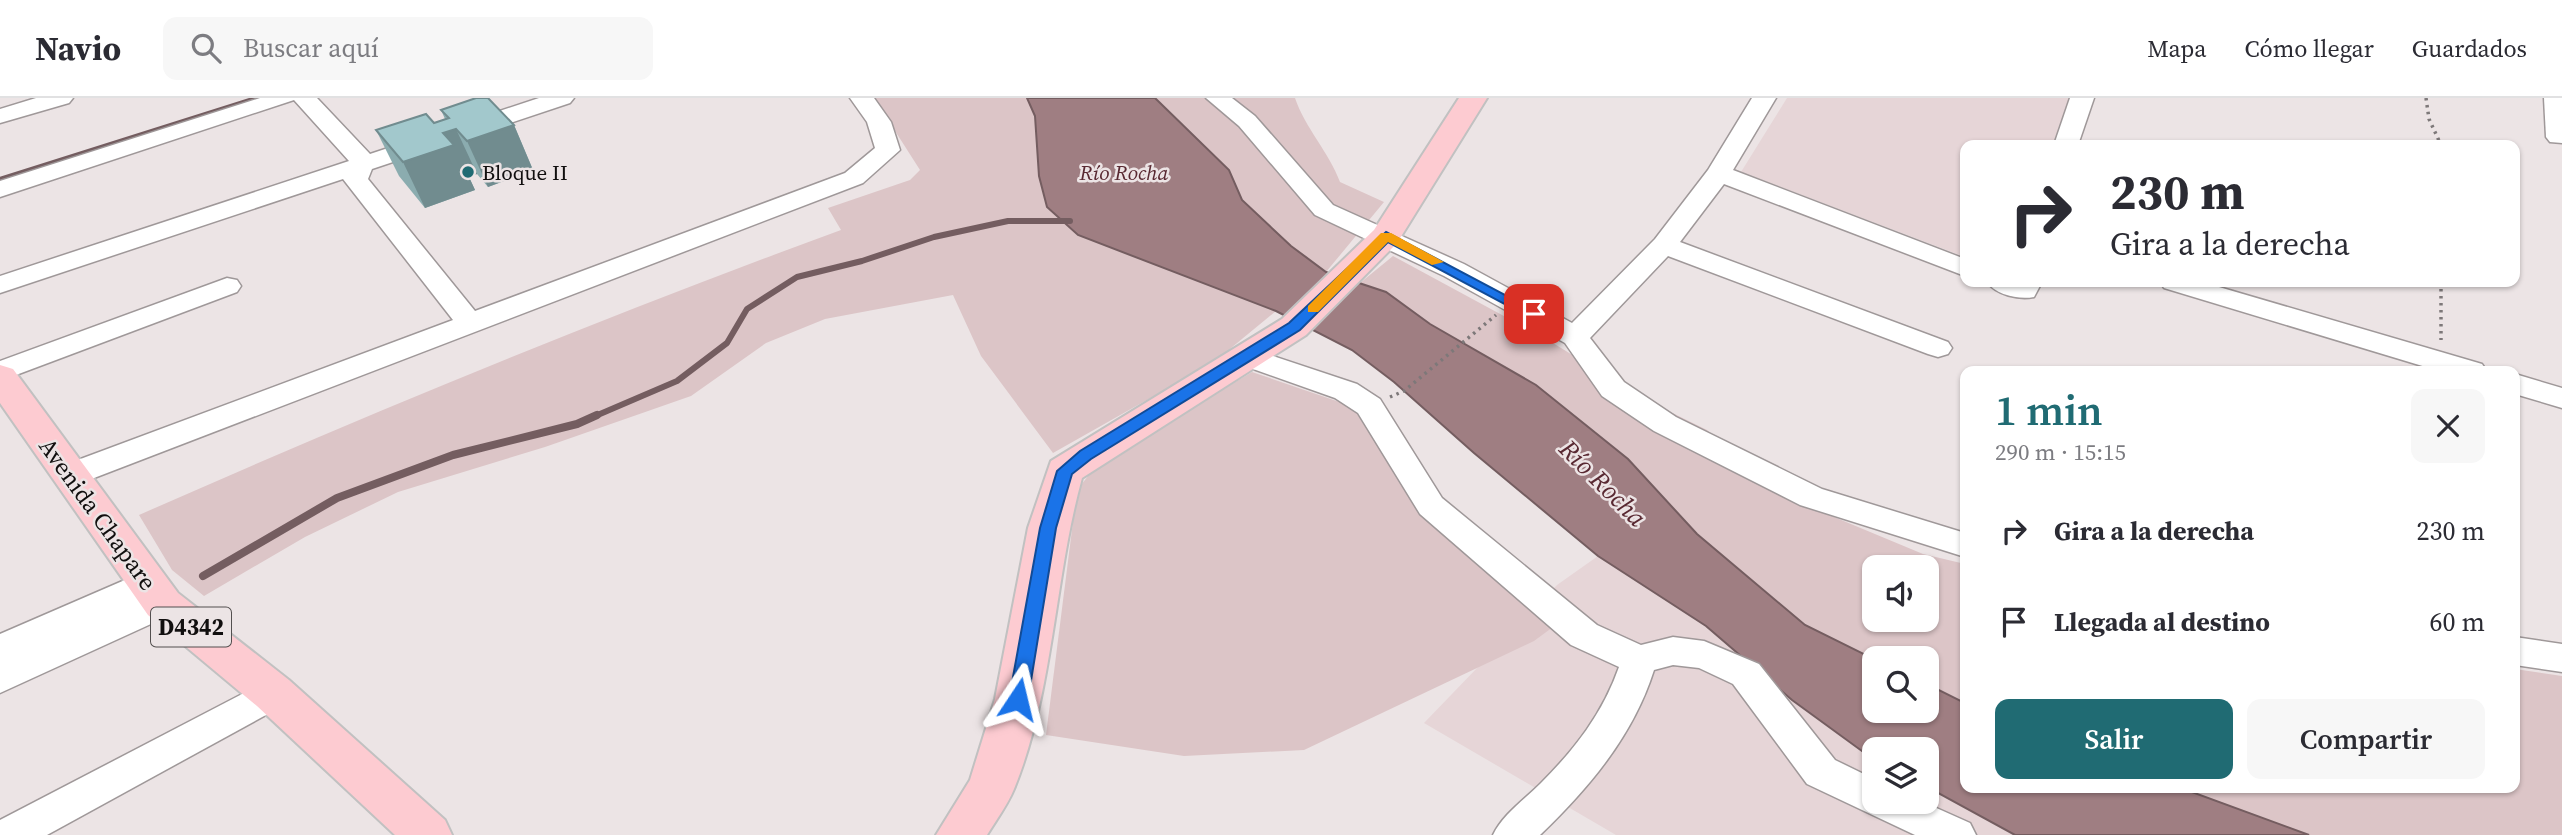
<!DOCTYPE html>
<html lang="es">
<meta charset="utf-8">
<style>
body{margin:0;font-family:"Source Serif 4",serif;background:#f7f7f7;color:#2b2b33;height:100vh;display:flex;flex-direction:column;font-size:26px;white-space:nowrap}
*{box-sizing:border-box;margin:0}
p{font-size:23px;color:#7c7c81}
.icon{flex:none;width:38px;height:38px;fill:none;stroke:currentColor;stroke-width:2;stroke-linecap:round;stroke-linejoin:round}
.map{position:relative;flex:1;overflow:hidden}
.panel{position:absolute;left:1960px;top:268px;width:560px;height:427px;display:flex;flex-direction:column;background:#fff;border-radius:14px;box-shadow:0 2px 5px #0004}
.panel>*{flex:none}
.banner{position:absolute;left:1960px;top:42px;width:560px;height:147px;border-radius:14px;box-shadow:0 2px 5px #0004;background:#fff;color:#2b2b33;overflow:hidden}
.controls{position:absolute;left:1862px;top:457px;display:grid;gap:14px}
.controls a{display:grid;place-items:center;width:77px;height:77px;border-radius:14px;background:#fff;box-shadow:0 2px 5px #0004;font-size:35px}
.pin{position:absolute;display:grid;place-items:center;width:60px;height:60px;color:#fff;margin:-30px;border-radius:14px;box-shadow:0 4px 10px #0006}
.me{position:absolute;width:77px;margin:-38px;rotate:10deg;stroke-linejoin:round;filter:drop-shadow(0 0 5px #0008)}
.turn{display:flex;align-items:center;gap:24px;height:147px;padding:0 35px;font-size:32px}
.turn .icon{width:91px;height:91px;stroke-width:2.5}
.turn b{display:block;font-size:49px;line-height:60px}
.round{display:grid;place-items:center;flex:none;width:74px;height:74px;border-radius:14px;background:#f7f7f7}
.summary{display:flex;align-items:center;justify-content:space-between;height:119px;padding:0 35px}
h1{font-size:42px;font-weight:600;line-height:52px;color:#206b73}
.cta{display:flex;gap:14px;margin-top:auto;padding:14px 35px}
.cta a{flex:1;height:80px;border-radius:14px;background:#206b73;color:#fff;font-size:28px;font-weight:600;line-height:80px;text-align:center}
.cta a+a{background:#f7f7f7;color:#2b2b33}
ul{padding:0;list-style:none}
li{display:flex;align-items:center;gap:21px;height:91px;padding:0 35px}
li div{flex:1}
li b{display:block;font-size:26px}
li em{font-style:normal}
header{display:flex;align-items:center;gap:42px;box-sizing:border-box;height:98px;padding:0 35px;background:#fff;border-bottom:2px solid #e1e1e2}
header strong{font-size:33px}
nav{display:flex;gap:38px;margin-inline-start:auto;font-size:24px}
.search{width:490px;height:63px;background:#f7f7f7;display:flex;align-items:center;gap:18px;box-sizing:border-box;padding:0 24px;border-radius:14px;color:#7c7c81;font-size:26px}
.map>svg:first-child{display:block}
</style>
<header>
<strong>Navio</strong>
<div class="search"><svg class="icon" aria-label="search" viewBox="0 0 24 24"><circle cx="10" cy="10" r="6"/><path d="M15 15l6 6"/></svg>Buscar aquí</div>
<nav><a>Mapa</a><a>Cómo llegar</a><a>Guardados</a></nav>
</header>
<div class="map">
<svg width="2562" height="737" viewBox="0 0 2562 737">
<rect width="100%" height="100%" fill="#ece4e5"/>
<!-- built -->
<g fill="#e6d5d7">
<path d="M1787,0H2071L2054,47H1965V159L1741,74Z"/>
<path d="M1598,458L1706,528L1792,602L1874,660V704H1927V689L2015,737H1616L1424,625L1557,487Z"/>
</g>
<!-- green -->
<g fill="#dcc5c7" fill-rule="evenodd">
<path d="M874,0H1027L1035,18L1039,78L1047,109L1078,137L1276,213L1214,264L1053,355L981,258L953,197L825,221L766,245L691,298L545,349L398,394L305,439L204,498L172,472L139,417C370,315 603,219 841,132L828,110L910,82L920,72Z"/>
<path d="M1155,0H1295C1305,30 1329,54 1340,84L1384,104L1326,174L1291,148L1242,102L1229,72Z"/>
<path d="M1393,158L1548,242L1644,301L1707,332L1774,394L1923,456L1965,466V605L1927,586V560L1874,561L1805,527L1697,436L1628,361L1536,287L1430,226L1386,194L1360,185ZM1874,469H1927V522H1874Z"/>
<path d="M1252,274L1357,310L1553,529L1534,543L1304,652L1184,658L1046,637L1077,392L1096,368Z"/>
<path d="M2515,571L2562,578V737H2309L2181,690H2515Z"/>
</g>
<!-- water -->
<path fill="#9f7e82" stroke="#745d60" stroke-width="2" d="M1027,0H1155L1229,72L1242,102L1291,148L1326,174L1386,194L1430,226L1536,287L1628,361L1697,436L1805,527L1874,561V612H1927V586L1965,605V690H2181L2309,737H2015L1927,689V651H1874V660L1866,656L1792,602L1706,528L1598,458L1474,355L1394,284L1352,252L1276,213L1078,137L1047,109L1039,78L1035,18Z"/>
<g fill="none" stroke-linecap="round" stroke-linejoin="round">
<!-- stream-far1 -->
<g stroke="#745d60" stroke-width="6">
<path d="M0,82L259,0"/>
<path d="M593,319L677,283L727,245L747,211L797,179L862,163L934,139L1008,123H1070"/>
</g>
<!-- stream -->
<path stroke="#745d60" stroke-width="8" d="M203,478L337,400L453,357L577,326L597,317"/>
<!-- minor casing -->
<g stroke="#9f9899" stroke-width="3">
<g id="minor">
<path d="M36,0H73L69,5L0,25V11Z"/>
<path d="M260,0H317L370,56L539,0H574L570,5L372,71L368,81L475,213L845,75L875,50L867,24L850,0H874L891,24L900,52L863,85L81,385L70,388L59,385L54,377L59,369L453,222L343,81L0,195V178L349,63L294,2L0,99V83Z"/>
<path d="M1206,0H1232L1255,18L1333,107L1464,166L1572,225L1655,141L1708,72L1752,0H1776L1733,72L1965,161V178L1724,86L1680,144L1948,244L1952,250L1948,256L1938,259L1928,256L1668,158L1590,240L1624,284L1676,319L1822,391L1965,435V459L1800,407L1654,333L1602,298L1565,245L1444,178L1315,117L1239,28Z"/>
<path d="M2070,0H2094L2078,47H2054Z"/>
<path d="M2544,0H2562V45L2550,44L2546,39Z"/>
<path d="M227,180L237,182L241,188L237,194L0,283V263Z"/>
<path d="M1987,184H2042L2034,199C2019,202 1996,197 1987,184Z"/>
<path d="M2160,184H2202L2482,266L2487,273H2439L2164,190Z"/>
<path d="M1249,250L1357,286L1380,301L1442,400L1597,527L1641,547L1673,539L1704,543L1759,566L1835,662L1874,681V704H1923L1970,725L1976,737H1915L1807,686L1733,586L1699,570L1673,567L1654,572C1633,638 1589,690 1540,737H1493C1503,716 1524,702 1541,685C1575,651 1603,615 1619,569L1571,547L1420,416L1358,315L1335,300L1239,266L1235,259L1239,252Z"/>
<path d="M2515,276L2562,290V310L2515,296Z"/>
<path d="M148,472L160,476L165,485L160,494L175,497L180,506L175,515L0,595V536Z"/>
<path d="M2515,539L2562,546V574L2515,567Z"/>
<path d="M273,580L286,584L291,595L286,606L47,737H0V722Z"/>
</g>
</g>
<!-- major casing -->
<g stroke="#c1c1c1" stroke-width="4">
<g id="major">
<path d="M1459,0H1487L1397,145L1306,237L1082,380C1054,481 1054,593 1014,691C1007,708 996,722 987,737H936L970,682L995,601L1028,430L1051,363L1282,221L1374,132Z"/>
<path d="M0,267L13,271L178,495L289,582L445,722L452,737H395L257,608L148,517L0,305Z"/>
</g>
</g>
<!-- path -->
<g stroke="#7d7879" stroke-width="3.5" stroke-dasharray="2.5 4.5" stroke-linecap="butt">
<path d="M2426,0L2429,21L2441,47"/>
<path d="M2441,184V242"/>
<path d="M1390,299L1404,293L1496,217"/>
</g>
<!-- minor -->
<use href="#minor" fill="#fff" fill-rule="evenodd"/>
<!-- major -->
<use href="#major" fill="#fdcbd1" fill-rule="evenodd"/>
</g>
<!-- wall -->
<path fill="#8bacaf" d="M441,12L514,27L533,72L488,89L477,76L469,79L475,92L425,110L399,78L376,32L434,25L445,21Z"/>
<!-- shaded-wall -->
<g fill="#718c8f">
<path d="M514,27L533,72L488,89L467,43Z"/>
<path d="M456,31L477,76L469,79L475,92L425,110L403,64L443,35Z"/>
</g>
<!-- building -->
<path fill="#a2c8cc" stroke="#718c8f" stroke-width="2" d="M476,0H488L514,27L467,43L456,31L443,35L454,47L403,64L376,32L426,16L434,25L449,20L441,12Z"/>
<!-- route -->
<path fill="#1a73e8" stroke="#114b97" stroke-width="2" d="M1386,134L1541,216L1534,220L1529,219L1388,144L1300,232L1091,361L1072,376L1056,430L1028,601L1025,606H1012L1009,601L1040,430L1057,373L1080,353L1289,225Z"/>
<!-- slow -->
<path fill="#f59e0b" d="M1381,135H1391L1444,164L1432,167L1388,144L1318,214H1308V208Z"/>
<!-- markers -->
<circle fill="#206b73" stroke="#ece4e5" stroke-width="2.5" cx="468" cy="74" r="7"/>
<g text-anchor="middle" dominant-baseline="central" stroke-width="5" stroke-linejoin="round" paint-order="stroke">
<!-- far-poi labels -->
<g font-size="21" fill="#110f0f" stroke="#ece4e5" text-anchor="start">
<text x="482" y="74">Bloque II</text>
</g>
<!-- far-water labels -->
<g font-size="21" font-style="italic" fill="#592932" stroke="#ece4e5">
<text x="1124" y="74">Río Rocha</text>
</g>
<!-- shield labels -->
<rect fill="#ece4e5" stroke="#534f4f" stroke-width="2" x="151" y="509.5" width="80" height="39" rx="5"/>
<g font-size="23" font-weight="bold" fill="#110f0f">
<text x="191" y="529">D4342</text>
</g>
<!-- street labels -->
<g font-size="24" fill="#110f0f" stroke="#ece4e5">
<text transform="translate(98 416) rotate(54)">Avenida Chapare</text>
</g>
<!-- water labels -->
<g font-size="26" font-style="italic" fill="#592932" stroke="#ece4e5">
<text transform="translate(1603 385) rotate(45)">Río Rocha</text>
</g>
</g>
</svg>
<div class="controls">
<a><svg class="icon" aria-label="sound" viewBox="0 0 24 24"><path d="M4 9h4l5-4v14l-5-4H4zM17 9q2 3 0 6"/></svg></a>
<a><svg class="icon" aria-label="search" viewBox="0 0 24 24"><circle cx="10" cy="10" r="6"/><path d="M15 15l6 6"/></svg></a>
<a><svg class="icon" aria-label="layers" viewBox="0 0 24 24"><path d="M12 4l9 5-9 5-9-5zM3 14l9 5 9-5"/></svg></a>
</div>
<div class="pin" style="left:1534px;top:216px;background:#d93025"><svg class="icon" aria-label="arrive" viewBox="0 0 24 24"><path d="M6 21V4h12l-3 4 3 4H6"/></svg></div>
<svg class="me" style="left:1018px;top:601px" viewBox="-20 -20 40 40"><path d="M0-17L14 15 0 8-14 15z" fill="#1a73e8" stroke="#fff" stroke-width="4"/></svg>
<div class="banner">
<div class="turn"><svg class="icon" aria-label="right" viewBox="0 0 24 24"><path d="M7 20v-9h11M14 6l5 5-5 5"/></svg><div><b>230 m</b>Gira a la derecha</div></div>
</div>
<section class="panel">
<div class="summary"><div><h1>1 min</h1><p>290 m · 15:15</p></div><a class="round"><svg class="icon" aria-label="close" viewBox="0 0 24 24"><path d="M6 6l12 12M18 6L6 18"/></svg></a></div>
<ul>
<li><svg class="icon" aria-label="right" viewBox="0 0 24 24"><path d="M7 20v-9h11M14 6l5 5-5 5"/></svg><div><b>Gira a la derecha</b></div><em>230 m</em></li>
<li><svg class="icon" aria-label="arrive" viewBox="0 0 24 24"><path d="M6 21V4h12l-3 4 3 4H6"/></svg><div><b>Llegada al destino</b></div><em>60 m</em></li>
</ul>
<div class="cta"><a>Salir</a><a>Compartir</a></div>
</section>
</div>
